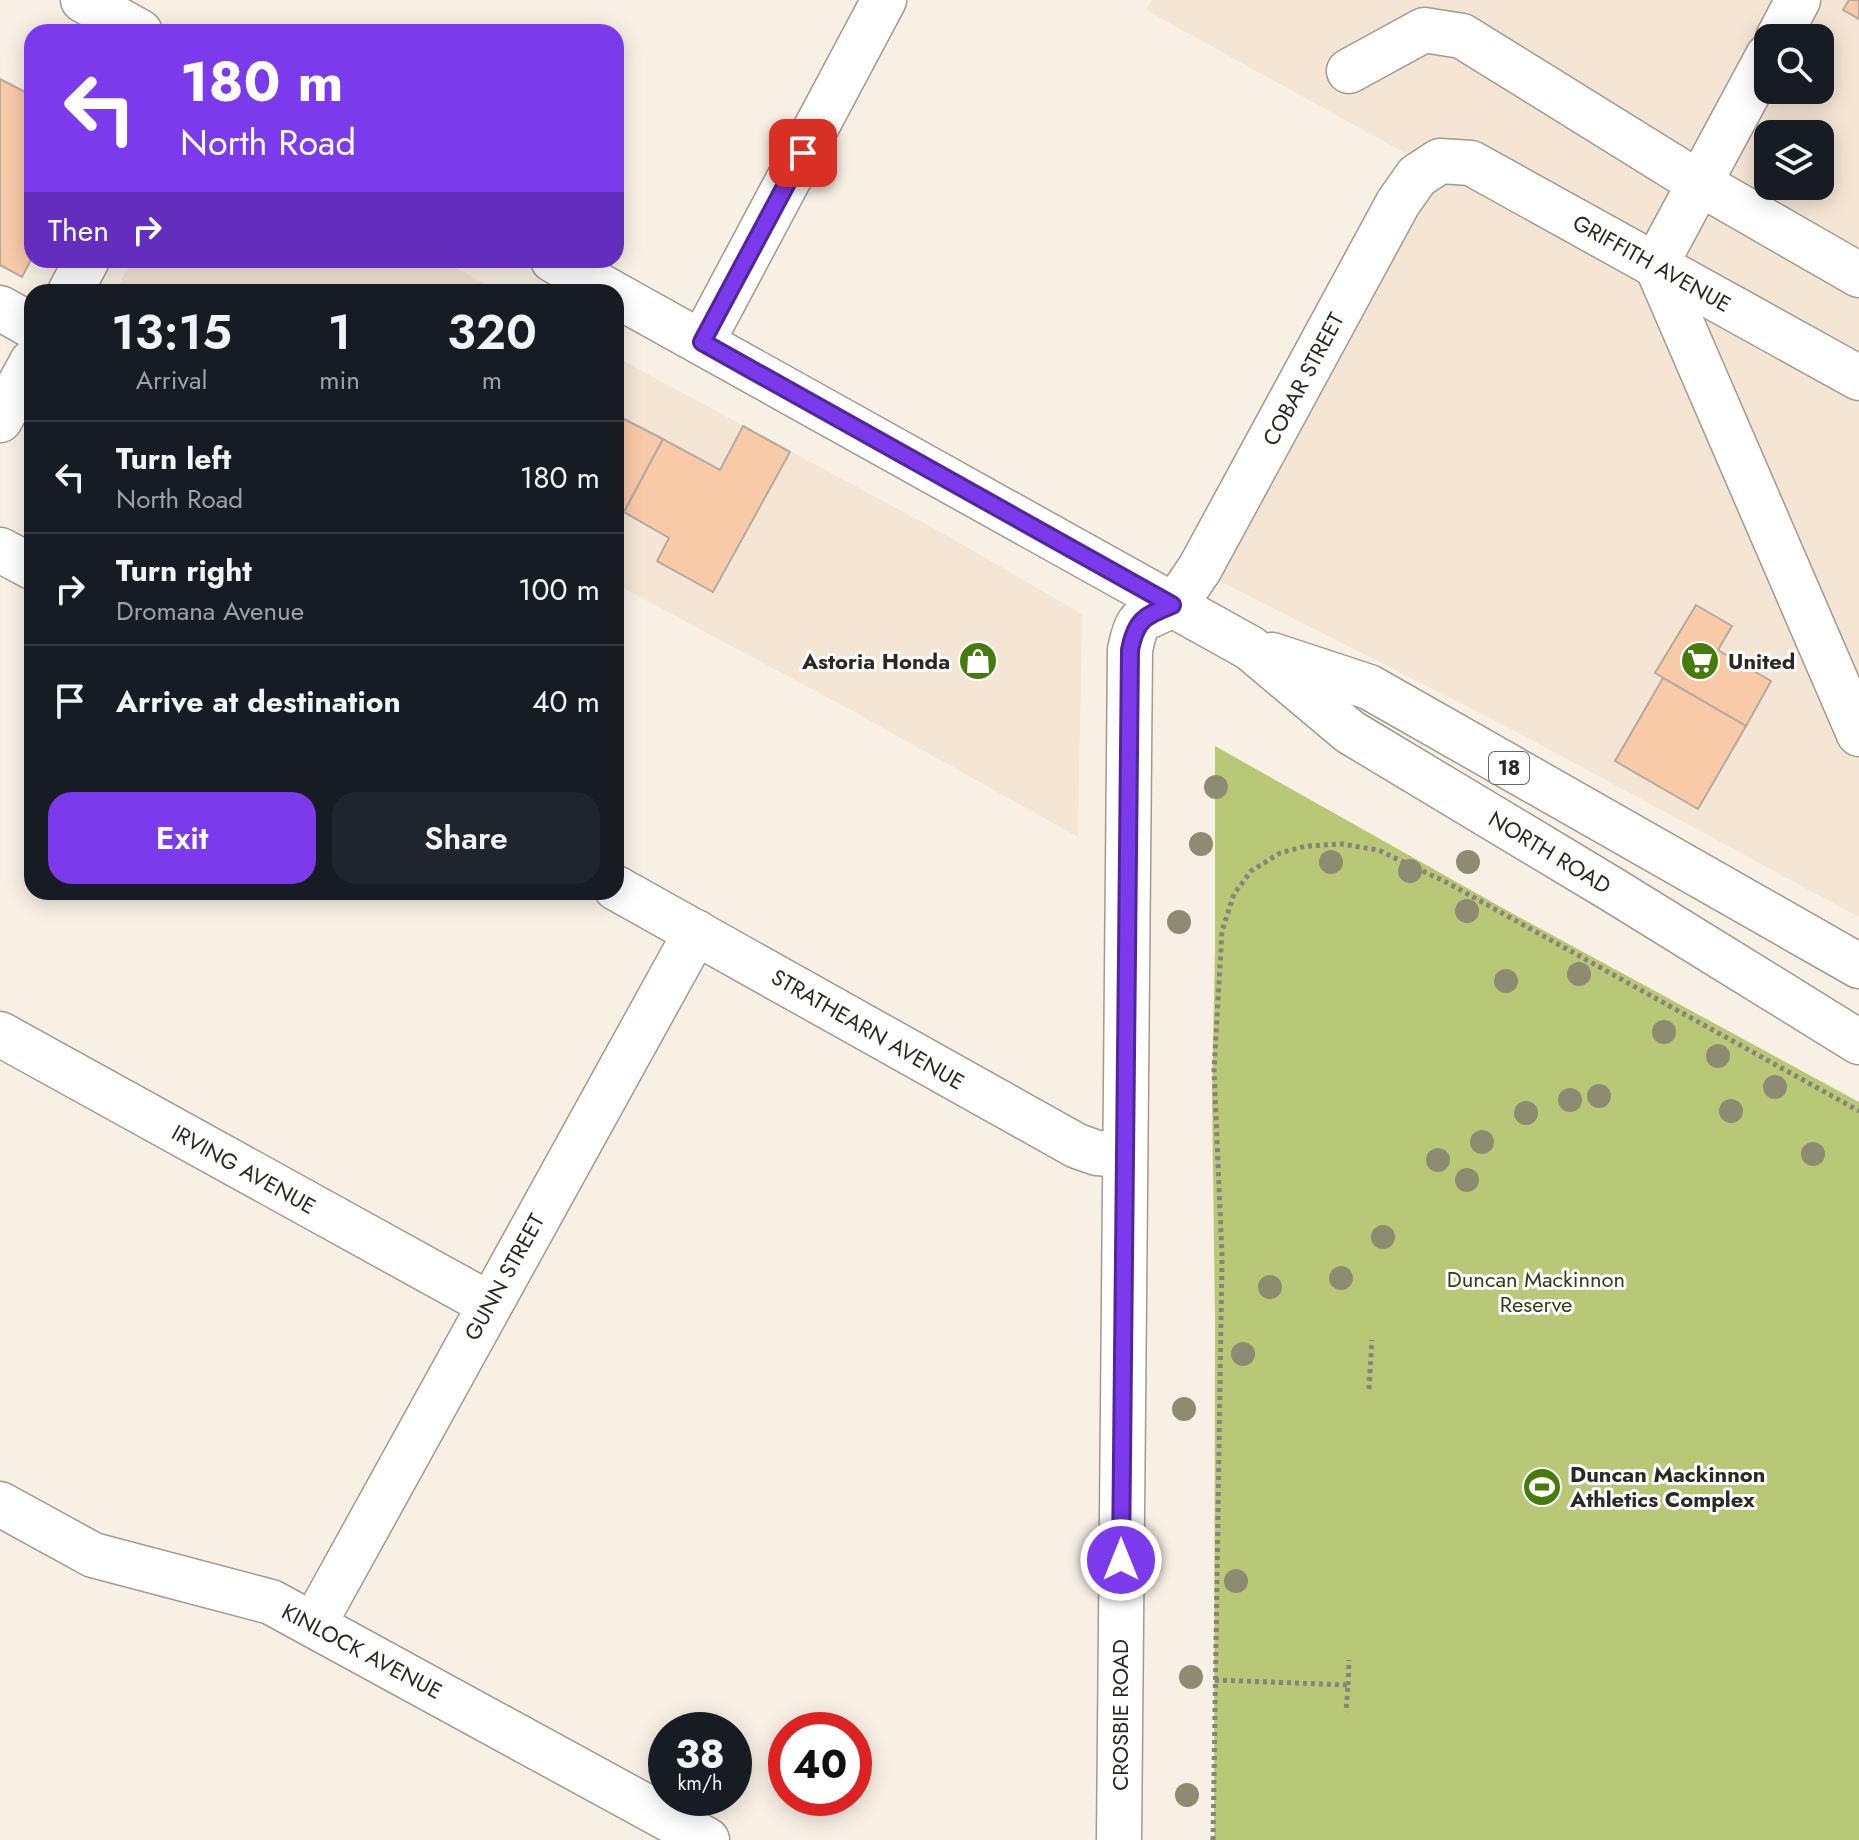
<!DOCTYPE html>
<style>
body{margin:0;font-family:Jost,sans-serif;background:#20242c;color:#f1f3f6;height:100vh;display:flex;flex-direction:column;font-size:30px;white-space:nowrap}
*{box-sizing:border-box;margin:0}
p{font-size:26px;color:#9ea1a6}
.icon{flex:none;width:44px;height:44px;fill:none;stroke:currentColor;stroke-width:2;stroke-linecap:round;stroke-linejoin:round}
.map{position:relative;flex:1;overflow:hidden}
.drawer{position:absolute;left:24px;top:284px;width:600px;height:616px;display:flex;flex-direction:column;background:#171b24;border-radius:24px;box-shadow:0 4px 20px #0003}
.drawer>*{flex:none}
.top-card{position:absolute;left:24px;top:24px;width:600px;height:244px;border-radius:24px;box-shadow:0 4px 20px #0003;background:#7c3aed;color:#fff;overflow:hidden}
.fabs{position:absolute;left:1754px;top:24px;display:grid;gap:16px}
.fabs a{display:grid;place-items:center;width:80px;height:80px;border-radius:16px;background:#171b24;box-shadow:0 4px 20px #0003;font-size:40px}
.speed{position:absolute;left:648px;top:1712px;display:flex;gap:16px;font-size:40px;font-weight:700;text-align:center}
.speed>*{display:grid;place-content:center;width:104px;height:104px;border-radius:50%;background:#171b24;box-shadow:0 4px 20px #0003;line-height:1}
.speed small{font-size:20px;font-weight:400}
.speed .limit{border:12px solid #d22;background:#fff;color:#111}
.pin{position:absolute;display:grid;place-items:center;width:68px;height:68px;color:#fff;margin:-34px;border-radius:16px;box-shadow:0 4px 12px #0006}
.me{position:absolute;width:88px;margin:-44px;rotate:0deg;stroke-linejoin:round;filter:drop-shadow(0 0 6px #0008)}
.turn{display:flex;align-items:center;gap:28px;height:168px;padding:0 24px;font-size:36px}
.turn .icon{width:104px;height:104px;stroke-width:2.5}
.turn b{display:block;font-size:56px;line-height:68px}
.then{display:flex;align-items:center;height:76px;padding:0 24px;background:#0003;gap:16px;font-size:30px}
.eta{display:flex;justify-content:space-evenly;align-items:center;height:136px;text-align:center}
.eta b{font-size:48px;font-weight:600;line-height:56px}
.action{display:flex;gap:16px;margin-top:auto;padding:16px 24px}
.action a{flex:1;height:92px;border-radius:24px;background:#7c3aed;color:#fff;font-size:32px;font-weight:600;line-height:92px;text-align:center}
.action a+a{background:#20242c;color:#f1f3f6}
ul{padding:0;list-style:none}
li{display:flex;align-items:center;gap:24px;height:112px;padding:0 24px;border-top:2px solid #363941}
li div{flex:1}
li b{display:block;font-size:30px}
li em{font-style:normal}
.map>svg:first-child{display:block}
</style>
<div class="map">
<svg width="1859" height="1840" viewBox="0 0 1859 1840">
<rect width="100%" height="100%" fill="#f9f0e5"/>
<!-- built -->
<g fill="#f4e5d4" fill-rule="evenodd">
<path d="M1152,0H1859V917L1519,733L1200,571L1430,167L1146,10ZM1768,38H1820V90H1768ZM1768,134H1820V186H1768Z"/>
<path d="M132,260H442L499,292H115Z"/>
<path d="M616,357L944,534L1082,614L1078,837L849,709L616,584V508L624,512L625,419L616,436Z"/>
</g>
<!-- green -->
<path fill="#b9c877" d="M1215,746L1508,911L1859,1102V1840H1214L1215,1320L1212,1096L1215,951Z"/>
<!-- building -->
<g fill="#f9caa8" stroke="#b5a9a1" stroke-width="2">
<path d="M1849,0H1859V19L1843,10Z"/>
<path d="M0,79L25,92L32,81V258L22,277L0,265Z"/>
<path d="M624,419L663,439L624,512L616,508V436Z"/>
<path d="M743,426L790,452L713,592L657,561L669,538L624,512L663,439L720,470Z"/>
<path d="M1696,605L1732,626L1718,650L1771,681L1746,726L1655,673Z"/>
<path d="M1663,678L1746,726L1698,809L1615,761Z"/>
</g>
<g fill="none" stroke-linecap="round" stroke-linejoin="round">
<!-- minor casing -->
<g stroke="#a2998f" stroke-width="47">
<g id="minor">
<path d="M1778,38L1798,0"/>
<path d="M1768,56L1656,264L1859,734"/>
<path d="M1349,71L1424,30L1462,36L1699,183L1859,275"/>
<path d="M70,292L87,260"/>
<path d="M0,308L32,326"/>
<path d="M702,342L884,0"/>
<path d="M0,420L32,362"/>
<path d="M0,550L32,567"/>
<path d="M616,888L1077,1146L1097,1153L1125,1155"/>
<path d="M0,1034L489,1304"/>
<path d="M0,1504L93,1555L271,1602L707,1840"/>
<path d="M314,1624L696,932"/>
<path d="M1119,1840L1130,650C1138,610 1143,623 1171,605C1182,598 1191,580 1199,570L1398,203L1417,176L1440,161L1471,163L1859,378"/>
</g>
</g>
<!-- highway casing -->
<g stroke="#a2998f" stroke-width="47">
<g id="highway">
<path d="M83,0L140,32"/>
<path d="M553,260L611,292"/>
<path d="M616,295L1250,648L1350,732L1613,890L1859,1042"/>
<path d="M1272,655L1369,687L1859,966"/>
</g>
</g>
<!-- path -->
<g stroke="#8a837c" stroke-width="5" stroke-dasharray="4 4" stroke-linecap="butt">
<path d="M1369,1389L1372,1340"/>
<path d="M1215,1680L1348,1685L1346,1712"/>
<path d="M1348,1685L1349,1660"/>
<path d="M1213,1840L1222,1256L1214,1070L1222,931L1234,894L1251,871L1280,853L1306,846L1342,844L1378,850L1446,882L1859,1111"/>
</g>
<!-- minor -->
<use href="#minor" stroke="#fff" stroke-width="44"/>
<!-- highway -->
<use href="#highway" stroke="#fff" stroke-width="44"/>
</g>
<!-- trees -->
<g fill="#8d8c73">
<circle cx="1216" cy="787" r="12"/>
<circle cx="1201" cy="844" r="12"/>
<circle cx="1331" cy="862" r="12"/>
<circle cx="1468" cy="862" r="12"/>
<circle cx="1410" cy="871" r="12"/>
<circle cx="1467" cy="911" r="12"/>
<circle cx="1179" cy="922" r="12"/>
<circle cx="1579" cy="974" r="12"/>
<circle cx="1506" cy="981" r="12"/>
<circle cx="1664" cy="1032" r="12"/>
<circle cx="1718" cy="1056" r="12"/>
<circle cx="1775" cy="1087" r="12"/>
<circle cx="1599" cy="1096" r="12"/>
<circle cx="1570" cy="1100" r="12"/>
<circle cx="1731" cy="1111" r="12"/>
<circle cx="1526" cy="1113" r="12"/>
<circle cx="1482" cy="1142" r="12"/>
<circle cx="1813" cy="1154" r="12"/>
<circle cx="1438" cy="1160" r="12"/>
<circle cx="1467" cy="1180" r="12"/>
<circle cx="1383" cy="1237" r="12"/>
<circle cx="1341" cy="1278" r="12"/>
<circle cx="1270" cy="1287" r="12"/>
<circle cx="1243" cy="1354" r="12"/>
<circle cx="1184" cy="1409" r="12"/>
<circle cx="1236" cy="1581" r="12"/>
<circle cx="1191" cy="1677" r="12"/>
<circle cx="1187" cy="1795" r="12"/>
</g>
<g fill="none" stroke-linecap="round" stroke-linejoin="round">
<!-- route casing -->
<g stroke="#51269a" stroke-width="20">
<path id="route" d="M803,153L702,342L1172,605C1145,616 1136,619 1130,650L1121,1560"/>
</g>
<!-- route -->
<use href="#route" stroke="#7c3aed" stroke-width="14"/>
</g>
<!-- icons -->
<defs>
<g id="shop-disc" transform="scale(2)"><circle r="9.5" fill="#467b0d" stroke="#fff"/><path d="M-5-2.5h2.3a2.7 3.5 0 0 1 5.4 0H5L5.5 6h-11ZM-1.5-2.5h3a1.5 2.3 0 0 0-3 0Z" fill="#fff"/></g>
<g id="supermarket-disc" transform="scale(2)"><circle r="9.5" fill="#467b0d" stroke="#fff"/><path d="M-6-5.5h2.5l.6 2H6L4.5 2H-2.5L-4.4-4H-6ZM-1.5 3.2a1.3 1.3 0 1 0 .1 0ZM3 3.2a1.3 1.3 0 1 0 .1 0Z" fill="#fff"/></g>
<g id="stadium-disc" transform="scale(2)"><circle r="9.5" fill="#467b0d" stroke="#fff"/><path d="M0-5a6.5 5 0 1 0 0 10a6.5 5 0 1 0 0-10ZM-3.5-1.8h7v3.6h-7Z" fill="#fff"/></g>
</defs>
<g fill-rule="evenodd">
<use href="#shop-disc" x="978" y="661"/>
<use href="#supermarket-disc" x="1700" y="661"/>
<use href="#stadium-disc" x="1542" y="1487"/>
</g>
<g text-anchor="middle" dominant-baseline="central" stroke-width="6" stroke-linejoin="round" paint-order="stroke">
<!-- shield labels -->
<rect fill="#fff" stroke="#6b6866" stroke-width="2" x="1489" y="752" width="40" height="32" rx="6"/>
<g font-size="20" font-weight="bold" fill="#2c2824">
<text x="1509" y="768">18</text>
</g>
<!-- street labels -->
<g font-size="22" fill="#2c2824" stroke="#fff">
<text transform="translate(1652 263) rotate(29)">GRIFFITH AVENUE</text>
<text transform="translate(1303 379) rotate(-62)">COBAR STREET</text>
<text transform="translate(1550 852) rotate(31)">NORTH ROAD</text>
<text transform="translate(868 1029) rotate(30)">STRATHEARN AVENUE</text>
<text transform="translate(244 1169) rotate(29)">IRVING AVENUE</text>
<text transform="translate(504 1277) rotate(-61)">GUNN STREET</text>
<text transform="translate(362 1651) rotate(28)">KINLOCK AVENUE</text>
<text transform="translate(1120 1715) rotate(-90)">CROSBIE ROAD</text>
</g>
<!-- poi labels -->
<g font-size="22" font-weight="bold" fill="#2c2824" stroke="#fff" text-anchor="start">
<text x="950" y="661" text-anchor="end">Astoria Honda</text>
<text x="1728" y="661">United</text>
<text x="1570" y="1474">Duncan Mackinnon<tspan x="1570" dy="25">Athletics Complex</tspan></text>
</g>
<!-- park labels -->
<g font-size="22" fill="#353b15" stroke="#fff">
<text x="1536" y="1279">Duncan Mackinnon<tspan x="1536" dy="25">Reserve</tspan></text>
</g>
</g>
</svg>
<div class="fabs">
<a><svg class="icon" aria-label="search" viewBox="0 0 24 24"><circle cx="10" cy="10" r="6"/><path d="M15 15l6 6"/></svg></a>
<a><svg class="icon" aria-label="layers" viewBox="0 0 24 24"><path d="M12 4l9 5-9 5-9-5zM3 14l9 5 9-5"/></svg></a>
</div>
<div class="speed"><div>38<small>km/h</small></div><div class="limit">40</div></div>
<div class="pin" style="left:803px;top:153px;background:#d93025"><svg class="icon" aria-label="arrive" viewBox="0 0 24 24"><path d="M6 21V4h12l-3 4 3 4H6"/></svg></div>
<svg class="me" style="left:1121px;top:1560px" viewBox="-20 -20 40 40"><circle r="17" fill="#7c3aed" stroke="#fff" stroke-width="3"/><path d="M0-11L8 9 0 5-8 9z" fill="#fff"/></svg>
<div class="top-card">
<div class="turn"><svg class="icon" aria-label="left" viewBox="0 0 24 24"><path d="M17 20v-9H6M10 6l-5 5 5 5"/></svg><div><b>180 m</b>North Road</div></div>
<div class="then">Then<svg class="icon" aria-label="right" viewBox="0 0 24 24"><path d="M7 20v-9h11M14 6l5 5-5 5"/></svg></div>
</div>
<section class="drawer">
<div class="eta">
<div><b>13:15</b><p>Arrival</p></div>
<div><b>1</b><p>min</p></div>
<div><b>320</b><p>m</p></div>
</div>
<ul>
<li><svg class="icon" aria-label="left" viewBox="0 0 24 24"><path d="M17 20v-9H6M10 6l-5 5 5 5"/></svg><div><b>Turn left</b><p>North Road</p></div><em>180 m</em></li>
<li><svg class="icon" aria-label="right" viewBox="0 0 24 24"><path d="M7 20v-9h11M14 6l5 5-5 5"/></svg><div><b>Turn right</b><p>Dromana Avenue</p></div><em>100 m</em></li>
<li><svg class="icon" aria-label="arrive" viewBox="0 0 24 24"><path d="M6 21V4h12l-3 4 3 4H6"/></svg><div><b>Arrive at destination</b></div><em>40 m</em></li>
</ul>
<div class="action"><a>Exit</a><a>Share</a></div>
</section>
</div>
